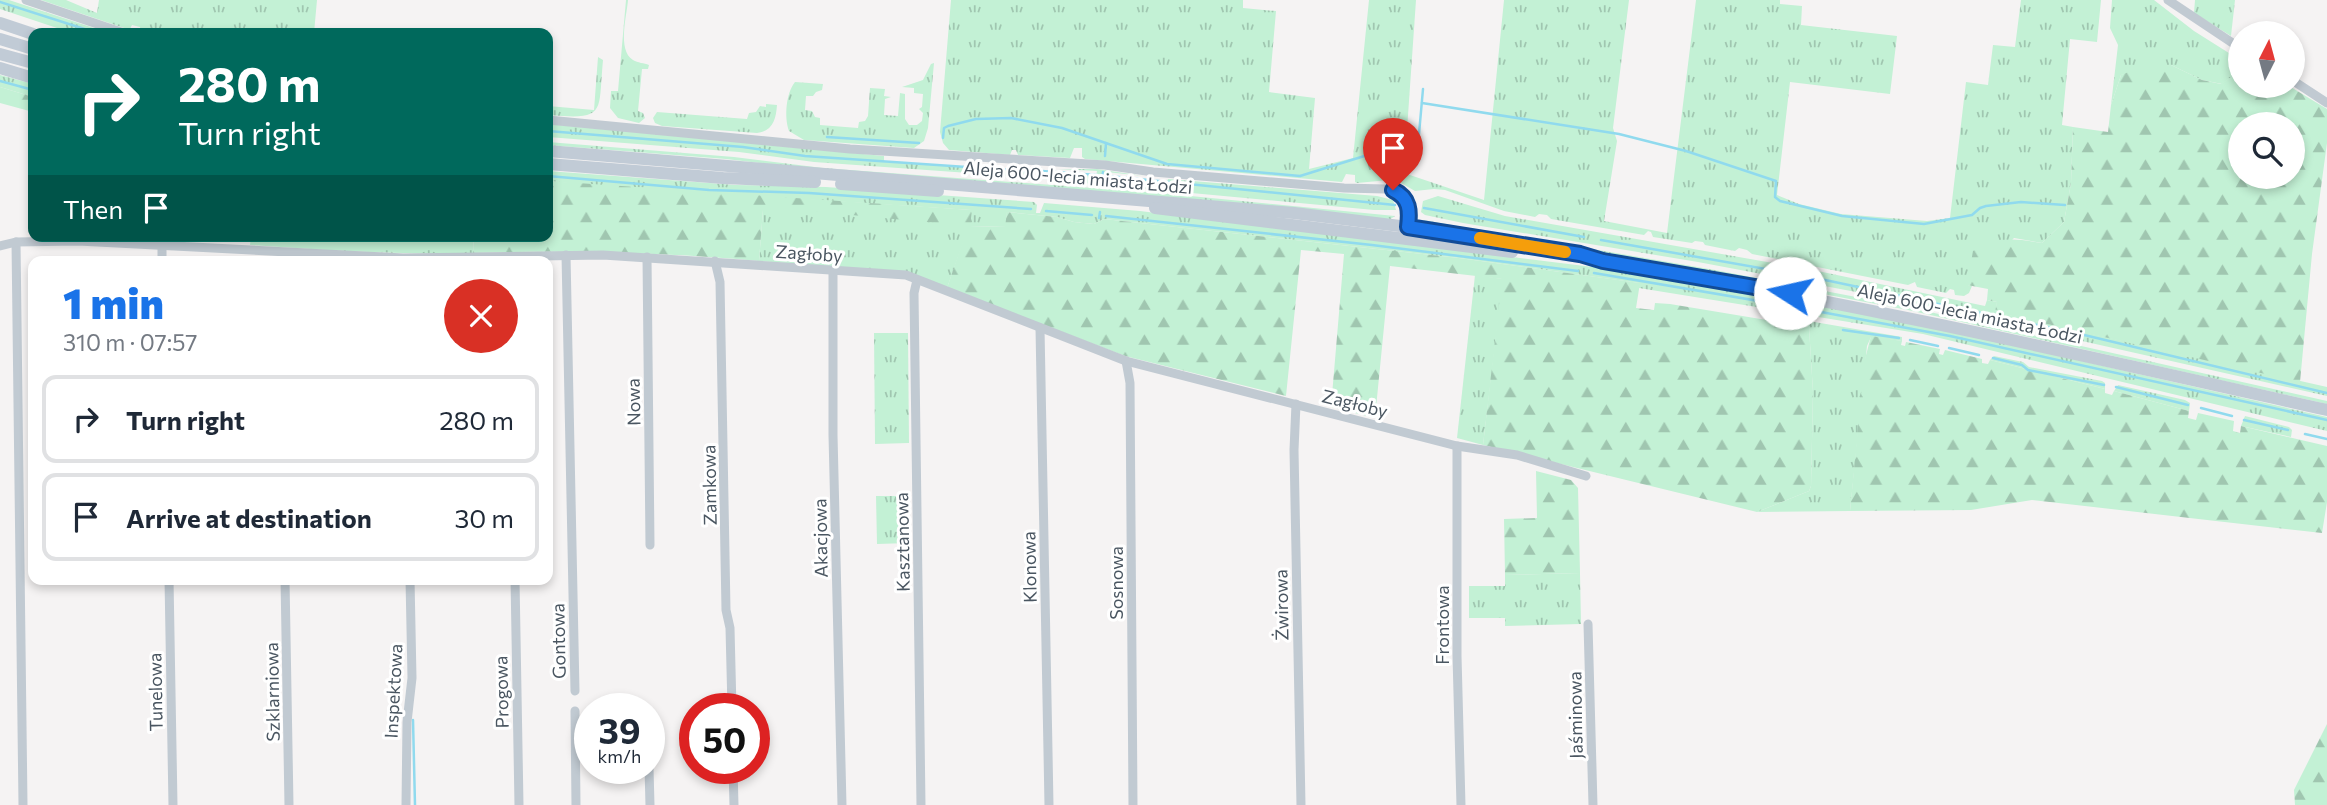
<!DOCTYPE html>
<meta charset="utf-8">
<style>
body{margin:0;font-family:Commissioner,sans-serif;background:#f2f2f3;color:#1f2937;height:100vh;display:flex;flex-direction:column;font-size:26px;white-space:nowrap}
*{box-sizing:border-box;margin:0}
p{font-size:23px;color:#747a83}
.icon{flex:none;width:38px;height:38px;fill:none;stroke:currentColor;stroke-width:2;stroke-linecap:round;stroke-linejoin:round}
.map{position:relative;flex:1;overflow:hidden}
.drawer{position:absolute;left:28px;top:256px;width:525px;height:329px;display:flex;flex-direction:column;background:#fff;border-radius:14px;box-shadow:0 4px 10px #0003}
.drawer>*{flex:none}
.guide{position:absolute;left:28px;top:28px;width:525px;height:214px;border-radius:14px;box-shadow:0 4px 10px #0003;background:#00695c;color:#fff;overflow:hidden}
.needle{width:46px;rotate:6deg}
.tools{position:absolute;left:2228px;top:21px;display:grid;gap:14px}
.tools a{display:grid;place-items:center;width:77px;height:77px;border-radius:50%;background:#fff;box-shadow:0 4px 10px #0003;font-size:35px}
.speed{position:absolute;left:574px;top:693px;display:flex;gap:14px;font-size:35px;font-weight:700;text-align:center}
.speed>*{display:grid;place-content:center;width:91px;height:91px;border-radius:50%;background:#fff;box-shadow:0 4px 10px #0003;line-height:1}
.speed small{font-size:18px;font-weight:400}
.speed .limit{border:10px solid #d22;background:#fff;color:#111}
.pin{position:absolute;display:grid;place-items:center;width:60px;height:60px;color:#fff;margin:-72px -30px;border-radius:50% 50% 50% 0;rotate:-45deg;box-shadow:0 0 7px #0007}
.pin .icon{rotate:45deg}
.me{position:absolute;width:77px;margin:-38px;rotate:280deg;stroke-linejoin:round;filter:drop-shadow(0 0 5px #0008)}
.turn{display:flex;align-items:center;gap:24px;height:147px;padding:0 35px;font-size:32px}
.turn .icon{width:91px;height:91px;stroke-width:2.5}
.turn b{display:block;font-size:49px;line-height:60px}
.then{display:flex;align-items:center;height:66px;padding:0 35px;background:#0003;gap:14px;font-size:26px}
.round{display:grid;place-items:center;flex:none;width:74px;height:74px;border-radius:37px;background:#f2f2f3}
.headline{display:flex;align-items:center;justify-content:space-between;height:119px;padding:0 35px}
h1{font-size:42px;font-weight:800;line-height:52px;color:#1a73e8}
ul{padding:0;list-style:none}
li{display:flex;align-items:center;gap:21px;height:88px;margin:0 14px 10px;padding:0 21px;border:4px solid #e0e1e3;border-radius:14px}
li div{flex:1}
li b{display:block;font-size:26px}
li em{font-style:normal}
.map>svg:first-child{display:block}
</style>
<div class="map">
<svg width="2327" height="805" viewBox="0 0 2327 805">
<defs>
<pattern id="grass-tufts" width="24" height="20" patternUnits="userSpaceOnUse" patternTransform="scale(1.75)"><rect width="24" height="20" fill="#c3f1d5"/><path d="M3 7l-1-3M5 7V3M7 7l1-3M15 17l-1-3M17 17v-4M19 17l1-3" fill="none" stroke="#a0c6b0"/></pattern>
<pattern id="forest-firs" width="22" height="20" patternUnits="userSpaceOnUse" patternTransform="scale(1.75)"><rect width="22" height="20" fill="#c3f1d5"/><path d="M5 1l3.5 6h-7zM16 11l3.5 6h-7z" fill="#a0c6b0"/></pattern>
</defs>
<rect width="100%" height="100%" fill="#f5f3f3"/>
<!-- grass -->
<g fill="url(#grass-tufts)">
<path d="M0,0H9L109,33H72L0,9Z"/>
<path d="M41,0H66L97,13L99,0H317L314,33H141L140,27L132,25L130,29H127Z"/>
<path d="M626,0H628C627,15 617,50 633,60C638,63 644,63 649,65L648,69H642L638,111L643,113L645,118L639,123L618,118L610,108L611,91H618Z"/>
<path d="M951,0H1243V8L1276,11L1269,92L1315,98L1309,169L1353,158L1369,0H1416L1404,173L1484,200L1504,0H1629L1613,128L1617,141L1604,221L1667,233L1696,0H1780V4L1802,6L1801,25L1897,36L1890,94L1790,82L1777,195L1799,204L1841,214L1927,221L1950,218L1966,82L1988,85L1993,45L2015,47L2021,0H2101L2097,42L2070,39L2062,125L2073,127L2071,183L2064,222L2042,243L2014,238L1968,285L1972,286L1969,293L1964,296L1955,295L1954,290L1950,289L1946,293L1917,287L1915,282L1908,285L1752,254L1747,250L1739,248L1735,251L1705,245L1703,242L1695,241L1692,243L1653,237L1651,232L1648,231L1644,235L1551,219L1547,215L1539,214L1535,217L1504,211L1445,190L1434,189L1415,191L1401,183V170L1393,168L1389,180L1357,183L1355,182V175L1346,174L1342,182L1085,159L1082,157V148H1074L1070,158L1018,155L1016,150H1012L1010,155L949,150L943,143L940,132Z"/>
<path d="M2112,0H2154L2194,31L2240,60V71L2222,84L2202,80L2171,65L2121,75L2111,105L2118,45L2110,28Z"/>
<path d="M2195,0H2235L2231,36L2194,13Z"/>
<path d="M598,57L603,60C598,114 607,120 548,115V106L594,110Z"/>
<path d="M934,63L928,128L924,141L914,148L804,140L789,131C784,117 786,93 795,82L823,84L822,90L816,92L813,96H806L805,110L812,111L815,117L820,118V125L858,128L859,122L865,121L868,116L870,88L885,89L884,96L891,97L885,99L884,115L898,116L900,93L905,94C905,104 905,110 905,119L909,125H917L922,121L923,113L919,109L922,107L923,94L914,93V88L902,87L923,80L931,64Z"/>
<path d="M0,75L33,84V97L0,87Z"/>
<path d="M766,104L777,105C776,119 773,131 757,133L662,126L655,123L653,118L657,112L747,119L749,113L756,112L760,106L766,107Z"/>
<path d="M548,124L884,156V162L1024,171L1025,166L1029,167L1030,172L1024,177L814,162L739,152L548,137Z"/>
<path d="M548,142L734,157L823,168L1160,193L1395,216L1389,220L802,168L726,159L560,146L548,145Z"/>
<path d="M1042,167V172L1096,176L1097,171L1058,169H1097L1144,176L1106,172L1109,173V177L1167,183L1168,179L1377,196L1393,200L1396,210H1374L1041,179L1036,176V172Z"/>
<path d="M548,171L736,185L826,187L1034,202L1037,205L1036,213H1040L1044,203L1140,211L1633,272L1783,298L1989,340L2327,417V431L1923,334L1639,288V283L1459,258L1140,223L1104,219L1094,224L1074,222L1057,217L1007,212L1006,227L969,226L947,288L874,270L759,261L763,210H971L586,185L548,181Z"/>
<path d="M1438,196L1505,216L1813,270L1985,306L1987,300L1997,302L1996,312L2327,387V396L1909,302L1698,262L1463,223L1425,215L1421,212L1423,201Z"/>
<path d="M1423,220L1715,270L1903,306L2327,401V404L1908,310L1712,273L1430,225Z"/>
<path d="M251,236H474L473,253C398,255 324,250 250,245Z"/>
<path d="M1475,275L1503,279L1483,445L1457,438Z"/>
<path d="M1773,315L1902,337V341L1871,337L1867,346L1850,511L1757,512L1809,491L1811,486L1813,392L1809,327L1769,320L1770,316Z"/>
<path d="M874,333H908L909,443L875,444Z"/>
<path d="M1994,356L2023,362L2029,367L2102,381L2105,383V389L1990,360Z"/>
<path d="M2118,385L2185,400L2190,403L2189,411L2114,391Z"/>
<path d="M2245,416L2289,427L2292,430L2291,437L2241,426Z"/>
<path d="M876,496H909V543L877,544Z"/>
<path d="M1580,573L1581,624L1505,626V618H1469V586H1505V575Z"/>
</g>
<!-- forest -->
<g fill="url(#forest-firs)" fill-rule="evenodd">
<path d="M2171,65L2202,80L2221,84L2240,71V86H2289L2327,109V143L2312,254L2300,382L1995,312L1997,302L1987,300L1988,289L1967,285L1973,251C2004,237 2009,238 2042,243L2064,222L2071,183L2073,127L2108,132L2111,105L2121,75L2143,66ZM2292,124V177H2240V124Z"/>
<path d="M0,87L33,97V112L0,103Z"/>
<path d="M548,181L972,210L970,226L1005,227L1007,212L1057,217L1074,222L1094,224L1104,219L1459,258L1640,283L1636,308L1654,310L1655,303L1670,304L1809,327L1813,392L1811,486L1809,491L1757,512L1483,445L1502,279L1390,266L1375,418L1331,407L1344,254L1301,250L1286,396L1125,356L947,288L968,226L809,211L763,210L759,261C663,252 569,250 473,253L474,236H548Z"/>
<path d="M1871,336L1902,341L1901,345L1905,346L1906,342L1940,349L1939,354L1943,355L1945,350L1982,359V363L1988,364L1990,360L2105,389V393L2112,395L2114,391L2189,411L2188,418L2196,420L2198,413L2234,421L2233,431L2240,433L2241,426L2327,446V502L2322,533L2032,500L1971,510L1850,511L1864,363Z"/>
<path d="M1536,471L1571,480L1578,488L1580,573L1505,575L1504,519L1537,518Z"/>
<path d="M2327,724V805H2295L2294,790Z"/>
</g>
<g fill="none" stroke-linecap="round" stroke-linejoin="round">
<!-- stream -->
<g stroke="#90daee" stroke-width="2.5">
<path d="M0,2L97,33"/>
<path d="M0,81L33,90"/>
<path d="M1422,103L1619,134L1686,151L1776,181L1775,197L1780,201L1842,216L1924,224L1972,215L1980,208L1986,206L2021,202L2065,205"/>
<path d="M548,131L743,147L805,156L1025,171"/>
<path d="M827,137L919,143"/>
<path d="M943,138L944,128L948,126L976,119L1011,118L1062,128L1167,164L1300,176L1416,140L1419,134L1423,89"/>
<path d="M1105,156L1106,143"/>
<path d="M1042,171L1097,175"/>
<path d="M548,176L709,190L809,193L1031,209"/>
<path d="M1109,176L1395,205"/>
<path d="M1102,180L1103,172"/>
<path d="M1424,208L1584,237"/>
<path d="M1046,211L1092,215"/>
<path d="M1106,216L1372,245L1578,271"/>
<path d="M1099,218L1100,212"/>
<path d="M169,236V238"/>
<path d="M1601,240L1794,274"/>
<path d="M1594,273L1788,306"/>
<path d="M1811,277L2080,334L2327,393"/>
<path d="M1805,309L1950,336L2327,420"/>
<path d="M1843,330L1899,338"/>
<path d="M1910,340L1938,346"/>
<path d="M1949,348L1979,355"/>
<path d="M1993,358L2022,365L2028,370L2104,385"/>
<path d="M2116,387L2188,405"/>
<path d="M2201,408L2232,416"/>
<path d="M2244,420L2288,430"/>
<path d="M2305,434L2327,439"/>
<path d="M413,720L415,805"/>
</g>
<!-- street -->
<g stroke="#c1cad2" stroke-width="9">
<path d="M26,0L124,33"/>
<path d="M2168,0L2240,48"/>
<path d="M2292,80L2327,103"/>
<path d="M548,120L850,149L1105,165L1153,172L1344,188L1385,189L1399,193L1407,202L1409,213L1407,230"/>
<path d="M16,242L23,805"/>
<path d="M162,244V261"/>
<path d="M0,246L16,242L78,241L403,258L603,255L906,275L1126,361L1457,446L1517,455L1586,476"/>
<path d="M566,255L575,691"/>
<path d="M647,257L650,545"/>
<path d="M715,261L720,282L726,610L730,628L732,709"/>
<path d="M833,271V435L842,805"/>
<path d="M917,280L914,293L921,805"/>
<path d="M1040,328L1049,805"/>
<path d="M1126,361L1130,383L1133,805"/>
<path d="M1296,404L1294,450L1301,805"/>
<path d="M1457,446V656L1461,805"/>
<path d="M169,579L173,805"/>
<path d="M285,579L289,805"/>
<path d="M515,579L519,805"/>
<path d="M1588,624L1593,805"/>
<path d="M575,711L576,805"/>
<path d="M649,768L650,805"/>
<path d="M733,768L734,805"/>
<path d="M406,805L407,722L412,678L410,579"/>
</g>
<!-- secondary -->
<g stroke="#c1cbd6" stroke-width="12">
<path d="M0,23L33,34"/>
<path d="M0,39L33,49"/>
<path d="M0,54L33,63"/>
<path d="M0,68L33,78"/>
<path d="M548,151L1294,213L1408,227L1580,254L1603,261C1846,301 2086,356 2327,410"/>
<path d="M548,164L723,178L815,182"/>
<path d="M841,184L938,191"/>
<path d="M1155,208L1512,252"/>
</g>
</g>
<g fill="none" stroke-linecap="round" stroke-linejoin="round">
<!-- route casing -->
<g stroke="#114b97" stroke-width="18">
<path id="route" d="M1393,190C1410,198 1410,211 1408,227L1580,254L1603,261L1790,293"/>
</g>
<!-- route -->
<use href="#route" stroke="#1a73e8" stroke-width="12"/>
<!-- slow -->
<path stroke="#f59e0b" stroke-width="12" d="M1480,238L1565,252"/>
</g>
<g text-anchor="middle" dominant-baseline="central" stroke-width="6" stroke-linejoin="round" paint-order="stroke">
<!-- street labels -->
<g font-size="18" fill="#4a5661" stroke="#fff">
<text transform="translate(1078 177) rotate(5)">Aleja 600-lecia miasta Łodzi</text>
<text transform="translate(809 253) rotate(4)">Zagłoby</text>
<text transform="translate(1970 313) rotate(12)">Aleja 600-lecia miasta Łodzi</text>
<text transform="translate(633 402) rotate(-91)">Nowa</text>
<text transform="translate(1355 403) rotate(14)">Zagłoby</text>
<text transform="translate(709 485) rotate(-91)">Zamkowa</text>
<text transform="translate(820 538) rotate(-91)">Akacjowa</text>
<text transform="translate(902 542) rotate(-91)">Kasztanowa</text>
<text transform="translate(1029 567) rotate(-91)">Klonowa</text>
<text transform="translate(1116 583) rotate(-90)">Sosnowa</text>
<text transform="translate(1281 605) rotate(-91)">Żwirowa</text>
<text transform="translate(1442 625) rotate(-90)">Frontowa</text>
<text transform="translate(558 641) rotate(-91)">Gontowa</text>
<text transform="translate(393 691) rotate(-87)">Inspektowa</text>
<text transform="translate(155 692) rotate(-91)">Tunelowa</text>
<text transform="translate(272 692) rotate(-91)">Szklarniowa</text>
<text transform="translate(501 692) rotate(-91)">Progowa</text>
<text transform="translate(1575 715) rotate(-91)">Jaśminowa</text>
</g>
</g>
</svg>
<div class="tools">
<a><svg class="needle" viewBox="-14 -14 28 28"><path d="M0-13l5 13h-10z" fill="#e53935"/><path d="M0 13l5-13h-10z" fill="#747a83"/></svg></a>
<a><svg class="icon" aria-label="search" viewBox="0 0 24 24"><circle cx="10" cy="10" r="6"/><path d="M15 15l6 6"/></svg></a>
</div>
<div class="speed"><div>39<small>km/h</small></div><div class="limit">50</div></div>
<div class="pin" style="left:1393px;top:190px;background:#d93025"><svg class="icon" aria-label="arrive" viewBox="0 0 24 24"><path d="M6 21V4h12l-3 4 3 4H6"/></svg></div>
<svg class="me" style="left:1790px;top:293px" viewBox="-20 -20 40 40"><circle r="19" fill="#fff"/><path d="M0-13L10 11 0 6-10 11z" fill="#1a73e8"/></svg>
<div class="guide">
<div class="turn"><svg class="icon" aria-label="right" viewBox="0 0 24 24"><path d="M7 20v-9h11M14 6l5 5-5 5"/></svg><div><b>280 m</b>Turn right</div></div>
<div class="then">Then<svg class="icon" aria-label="arrive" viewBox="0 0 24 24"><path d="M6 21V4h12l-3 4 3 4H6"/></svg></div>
</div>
<section class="drawer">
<div class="headline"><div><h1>1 min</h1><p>310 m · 07:57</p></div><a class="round" style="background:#d93025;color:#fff"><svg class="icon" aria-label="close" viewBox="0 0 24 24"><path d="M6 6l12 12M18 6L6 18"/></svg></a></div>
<ul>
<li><svg class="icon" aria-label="right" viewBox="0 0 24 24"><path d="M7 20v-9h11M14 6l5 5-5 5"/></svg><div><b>Turn right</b></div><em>280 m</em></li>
<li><svg class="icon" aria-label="arrive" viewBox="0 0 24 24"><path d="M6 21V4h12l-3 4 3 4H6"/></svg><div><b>Arrive at destination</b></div><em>30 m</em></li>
</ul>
</section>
</div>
